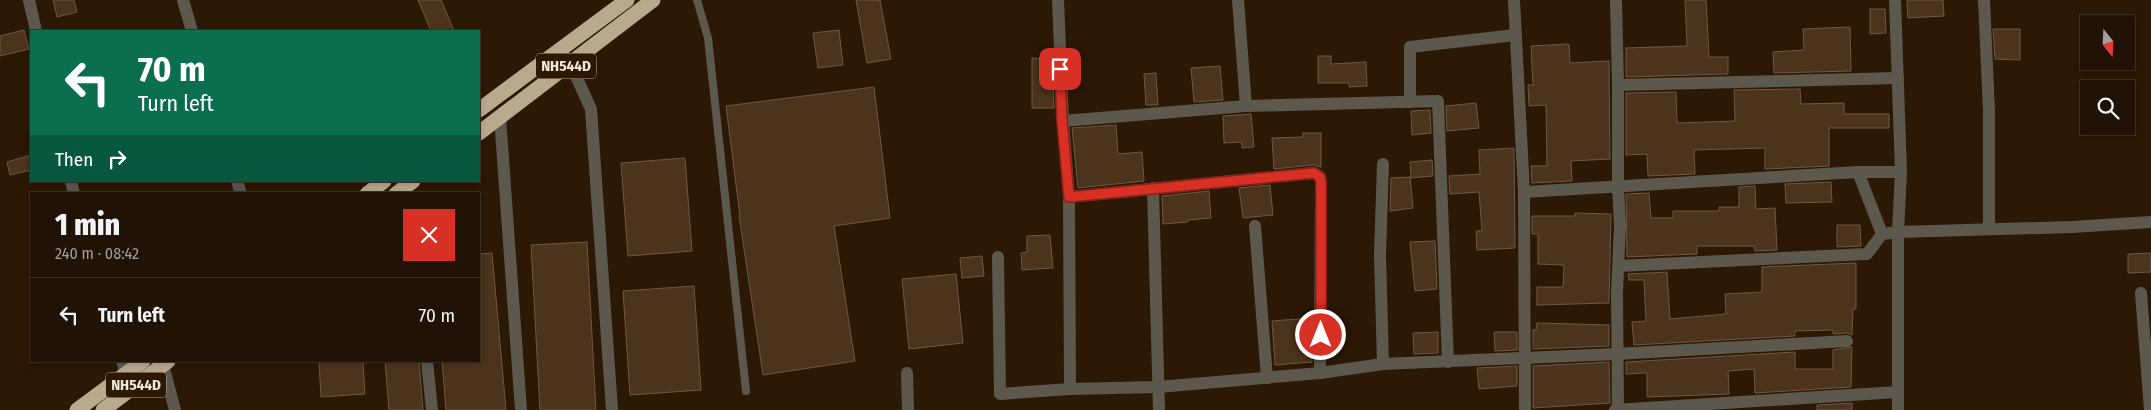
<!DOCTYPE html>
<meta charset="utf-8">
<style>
body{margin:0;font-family:"Fira Sans Condensed",sans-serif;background:#2d2013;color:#f1f3f6;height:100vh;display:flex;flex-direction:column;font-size:19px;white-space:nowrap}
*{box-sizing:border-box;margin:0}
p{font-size:16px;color:#a29e9a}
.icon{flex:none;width:28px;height:28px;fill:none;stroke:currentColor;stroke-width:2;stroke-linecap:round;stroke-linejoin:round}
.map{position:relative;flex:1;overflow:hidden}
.details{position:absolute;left:30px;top:192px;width:450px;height:170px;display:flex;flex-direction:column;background:#201204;border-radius:0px;box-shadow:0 2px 8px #0003,0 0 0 1px #3d3226}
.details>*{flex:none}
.hud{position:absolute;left:30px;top:30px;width:450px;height:152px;border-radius:0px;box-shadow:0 2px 8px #0003,0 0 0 1px #3d3226;background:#0b6e4f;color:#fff;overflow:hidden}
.needle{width:32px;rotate:162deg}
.controls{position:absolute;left:2080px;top:15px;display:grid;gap:10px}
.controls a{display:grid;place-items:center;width:55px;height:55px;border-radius:0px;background:#201204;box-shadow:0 2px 8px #0003,0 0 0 1px #3d3226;font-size:25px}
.pin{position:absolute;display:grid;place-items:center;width:42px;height:42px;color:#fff;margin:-21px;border-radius:10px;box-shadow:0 2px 8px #0006}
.me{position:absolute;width:55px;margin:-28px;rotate:0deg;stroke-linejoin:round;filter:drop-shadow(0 0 4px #0008)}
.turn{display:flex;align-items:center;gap:18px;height:105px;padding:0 25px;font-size:22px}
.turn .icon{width:65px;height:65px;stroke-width:2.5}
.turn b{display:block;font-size:35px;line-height:42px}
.then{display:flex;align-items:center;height:48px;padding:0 25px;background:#0003;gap:10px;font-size:19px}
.round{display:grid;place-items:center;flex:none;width:52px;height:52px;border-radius:0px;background:#2d2013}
.head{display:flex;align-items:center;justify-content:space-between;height:85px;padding:0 25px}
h1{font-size:30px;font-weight:800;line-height:38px}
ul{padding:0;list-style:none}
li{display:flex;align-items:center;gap:15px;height:75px;padding:0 25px;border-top:1px solid #3d3226}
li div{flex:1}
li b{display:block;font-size:19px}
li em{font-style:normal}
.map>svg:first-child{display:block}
</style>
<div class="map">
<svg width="2151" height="410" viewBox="0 0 2151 410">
<rect width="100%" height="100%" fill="#2b1805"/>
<!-- building -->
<g fill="#4b341b" stroke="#6e5843">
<path d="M53,0H74L77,12L57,17Z"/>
<path d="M418,0H441L454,31H431Z"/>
<path d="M856,0H880L891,59L867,63Z"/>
<path d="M1685,0H1706L1709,57H1728V74L1626,77V48L1687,46Z"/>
<path d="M1907,0H1943L1944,16L1908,18Z"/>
<path d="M1870,9H1885L1886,33L1870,34Z"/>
<path d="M1850,27L1851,71L1774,73L1773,52L1804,50L1803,29Z"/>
<path d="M1993,29H2020V60L1995,59Z"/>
<path d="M24,30L29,49L0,56V36Z"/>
<path d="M839,30L843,65L818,68L813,33Z"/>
<path d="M1569,44L1570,63L1609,61L1610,159L1571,161L1572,181L1532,183L1531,166H1547L1546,105L1529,106L1528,85H1533L1531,46Z"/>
<path d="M1318,56H1331V64L1366,62L1367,86L1349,87V83H1318Z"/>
<path d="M1032,58L1052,59L1054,108H1032Z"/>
<path d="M1220,66L1223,100L1194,102L1191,68Z"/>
<path d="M1156,73L1158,105H1146L1144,74Z"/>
<path d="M874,87L890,218L834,226L855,361L763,375L739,216H740L726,106Z"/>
<path d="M1800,89L1801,104L1844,103V114H1889V128H1829V166L1765,169V148L1694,150L1695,174L1648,176L1647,154L1626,155V93L1676,92L1677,123L1735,121L1734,90Z"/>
<path d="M1476,103L1479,128L1447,131L1446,106Z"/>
<path d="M1430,110L1431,133L1412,135L1411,111Z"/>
<path d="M1251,114L1254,147L1242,148V142L1224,143L1223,116Z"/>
<path d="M1116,125L1118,154L1142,152L1144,181L1078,188L1072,128Z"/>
<path d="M1303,133H1321V167L1313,165L1274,169L1272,138L1303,137Z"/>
<path d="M1514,148L1515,248L1477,250L1476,231H1482L1479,192L1450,194L1449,176L1480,174L1479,150Z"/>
<path d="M31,155V170L10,175L7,162Z"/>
<path d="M685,158L692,251L628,256L621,163Z"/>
<path d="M1432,160L1433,176L1411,178L1410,162Z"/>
<path d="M1410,177L1413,208L1390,211L1391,178Z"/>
<path d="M1831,182L1832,202L1786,203L1785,184Z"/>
<path d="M1270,185L1273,215L1243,218L1239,188Z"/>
<path d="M1755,186L1756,209L1775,208L1777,250L1755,251L1754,246H1697V254L1627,257L1626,194L1649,193L1651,218H1673V211H1719V207H1739V187Z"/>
<path d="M1209,191L1211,218L1188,220V222L1163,224L1162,196Z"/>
<path d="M1575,213L1611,214L1609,303L1537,305V287H1563L1564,265L1538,264V234H1532V216H1575Z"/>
<path d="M1837,225H1860L1861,246L1837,247Z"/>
<path d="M1050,235L1053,268L1022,270L1021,253L1027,252V236Z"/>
<path d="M1435,241L1437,289L1415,291L1410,242Z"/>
<path d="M587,242L596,410H540L531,245Z"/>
<path d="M492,253L506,410H446L442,361H479V254Z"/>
<path d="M2151,253V272L2128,273V254Z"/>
<path d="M982,256L984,276L962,278L960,258Z"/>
<path d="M1856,263V309H1853L1852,335L1847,333L1833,334V330L1795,331V336L1634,345L1632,322L1646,321L1644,280H1629L1628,274L1667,272L1670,319L1726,314L1725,294L1762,292V267Z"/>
<path d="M956,274L963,343L909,349L902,279Z"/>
<path d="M694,286L701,390L630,395L623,291Z"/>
<path d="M1311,318L1312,362L1275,365L1272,321Z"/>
<path d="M1537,323L1609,325V346L1533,349V330H1536Z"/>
<path d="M1438,332V353L1414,354L1413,333Z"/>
<path d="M1494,332H1517V350L1495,351Z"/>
<path d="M1852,347L1851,387L1755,393L1754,369L1728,371L1729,394L1647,397V373L1626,374V362L1795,352V369H1833V350Z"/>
<path d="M319,361H363L365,394L321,397Z"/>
<path d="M385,361H419L423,410H389Z"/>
<path d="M1609,362L1610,403L1533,408V366Z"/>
<path d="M1517,366V386L1479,389L1477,368Z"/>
<path d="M1852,403V410H1817V405Z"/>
</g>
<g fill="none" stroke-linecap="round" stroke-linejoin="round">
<!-- lane -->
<path stroke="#5d584c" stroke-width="8" d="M697,0L708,38L746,391"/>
<!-- street -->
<g stroke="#5d584c" stroke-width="12">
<path d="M29,0L36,31"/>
<path d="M183,0L192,31"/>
<path d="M1058,0L1063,121L1069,197L1070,389"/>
<path d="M1238,0L1246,106"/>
<path d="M1514,0L1524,192L1525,410"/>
<path d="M1616,0L1618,85V187L1620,226L1617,292L1618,410"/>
<path d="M1895,0L1901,172L1898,232V410"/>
<path d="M1984,0L1989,111V229"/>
<path d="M560,49L570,63L591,109L612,410"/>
<path d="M1618,85L1898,78"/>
<path d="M1410,102V47L1515,35"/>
<path d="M500,117L521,410"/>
<path d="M1063,121L1246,106L1438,101L1448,362"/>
<path d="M1858,172L1882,234"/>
<path d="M71,181L74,194"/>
<path d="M237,181L241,194"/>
<path d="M1153,188L1159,410"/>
<path d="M1524,192L1858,172H1901"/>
<path d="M1069,197L1314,173L1320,177L1321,183L1320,373"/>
<path d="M1255,226L1267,378"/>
<path d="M998,257L1000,394L1070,389L1158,387L1320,373L1383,364L1616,354L1847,341"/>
<path d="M1619,266L1867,254L1882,234L1898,232L2072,227L2151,222"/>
<path d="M2141,293L2150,410"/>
<path d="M122,361L126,374"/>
<path d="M427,361L432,410"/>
<path d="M1383,364L1380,255L1383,164"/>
<path d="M163,365L175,410"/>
<path d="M907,373L908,410"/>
<path d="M1615,410L1898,392"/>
</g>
<!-- highway -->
<g stroke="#b8aa8d" stroke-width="15">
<path d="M479,110L627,0"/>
<path d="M479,133L653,0"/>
<path d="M367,194L384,181"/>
<path d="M396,194L413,181"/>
<path d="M77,410L143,361"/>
<path d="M103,410L168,361"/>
</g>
</g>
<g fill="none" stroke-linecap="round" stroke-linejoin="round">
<!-- route casing -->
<g stroke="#8d1f18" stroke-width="12">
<path id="route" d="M1060,69L1062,121L1069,197L1314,173L1320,177L1321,183V335"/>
</g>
<!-- route -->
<use href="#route" stroke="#d93025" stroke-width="9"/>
</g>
<g text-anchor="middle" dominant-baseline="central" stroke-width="4" stroke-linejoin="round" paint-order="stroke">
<!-- shield labels -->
<g fill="#2b1805" stroke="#b7a89a" stroke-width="1">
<rect x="536" y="53.5" width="60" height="25" rx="4"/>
<rect x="106" y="372.5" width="60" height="25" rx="4"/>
</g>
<g font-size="15" font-weight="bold" fill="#f3e6da">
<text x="566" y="66">NH544D</text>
<text x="136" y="385">NH544D</text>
</g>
</g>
</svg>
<div class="controls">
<a><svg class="needle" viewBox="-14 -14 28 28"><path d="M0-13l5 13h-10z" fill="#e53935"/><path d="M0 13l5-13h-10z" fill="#a29e9a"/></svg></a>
<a><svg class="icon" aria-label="search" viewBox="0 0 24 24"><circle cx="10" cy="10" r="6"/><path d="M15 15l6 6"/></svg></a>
</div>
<div class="pin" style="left:1060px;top:69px;background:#d93025"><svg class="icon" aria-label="arrive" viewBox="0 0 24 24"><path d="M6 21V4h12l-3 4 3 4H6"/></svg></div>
<svg class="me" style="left:1321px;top:335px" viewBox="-20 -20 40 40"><circle r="17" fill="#d93025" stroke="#fff" stroke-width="3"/><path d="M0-11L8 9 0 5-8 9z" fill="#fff"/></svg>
<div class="hud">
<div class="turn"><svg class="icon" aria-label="left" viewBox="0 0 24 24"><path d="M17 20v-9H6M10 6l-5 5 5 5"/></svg><div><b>70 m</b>Turn left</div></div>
<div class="then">Then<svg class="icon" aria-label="right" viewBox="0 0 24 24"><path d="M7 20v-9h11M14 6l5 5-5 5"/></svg></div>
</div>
<section class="details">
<div class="head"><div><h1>1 min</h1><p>240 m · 08:42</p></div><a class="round" style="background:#d93025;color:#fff"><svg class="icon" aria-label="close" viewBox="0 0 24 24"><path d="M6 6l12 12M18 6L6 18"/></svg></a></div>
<ul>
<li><svg class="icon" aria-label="left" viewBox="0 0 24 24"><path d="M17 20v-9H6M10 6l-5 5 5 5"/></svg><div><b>Turn left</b></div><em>70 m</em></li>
</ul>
</section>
</div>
